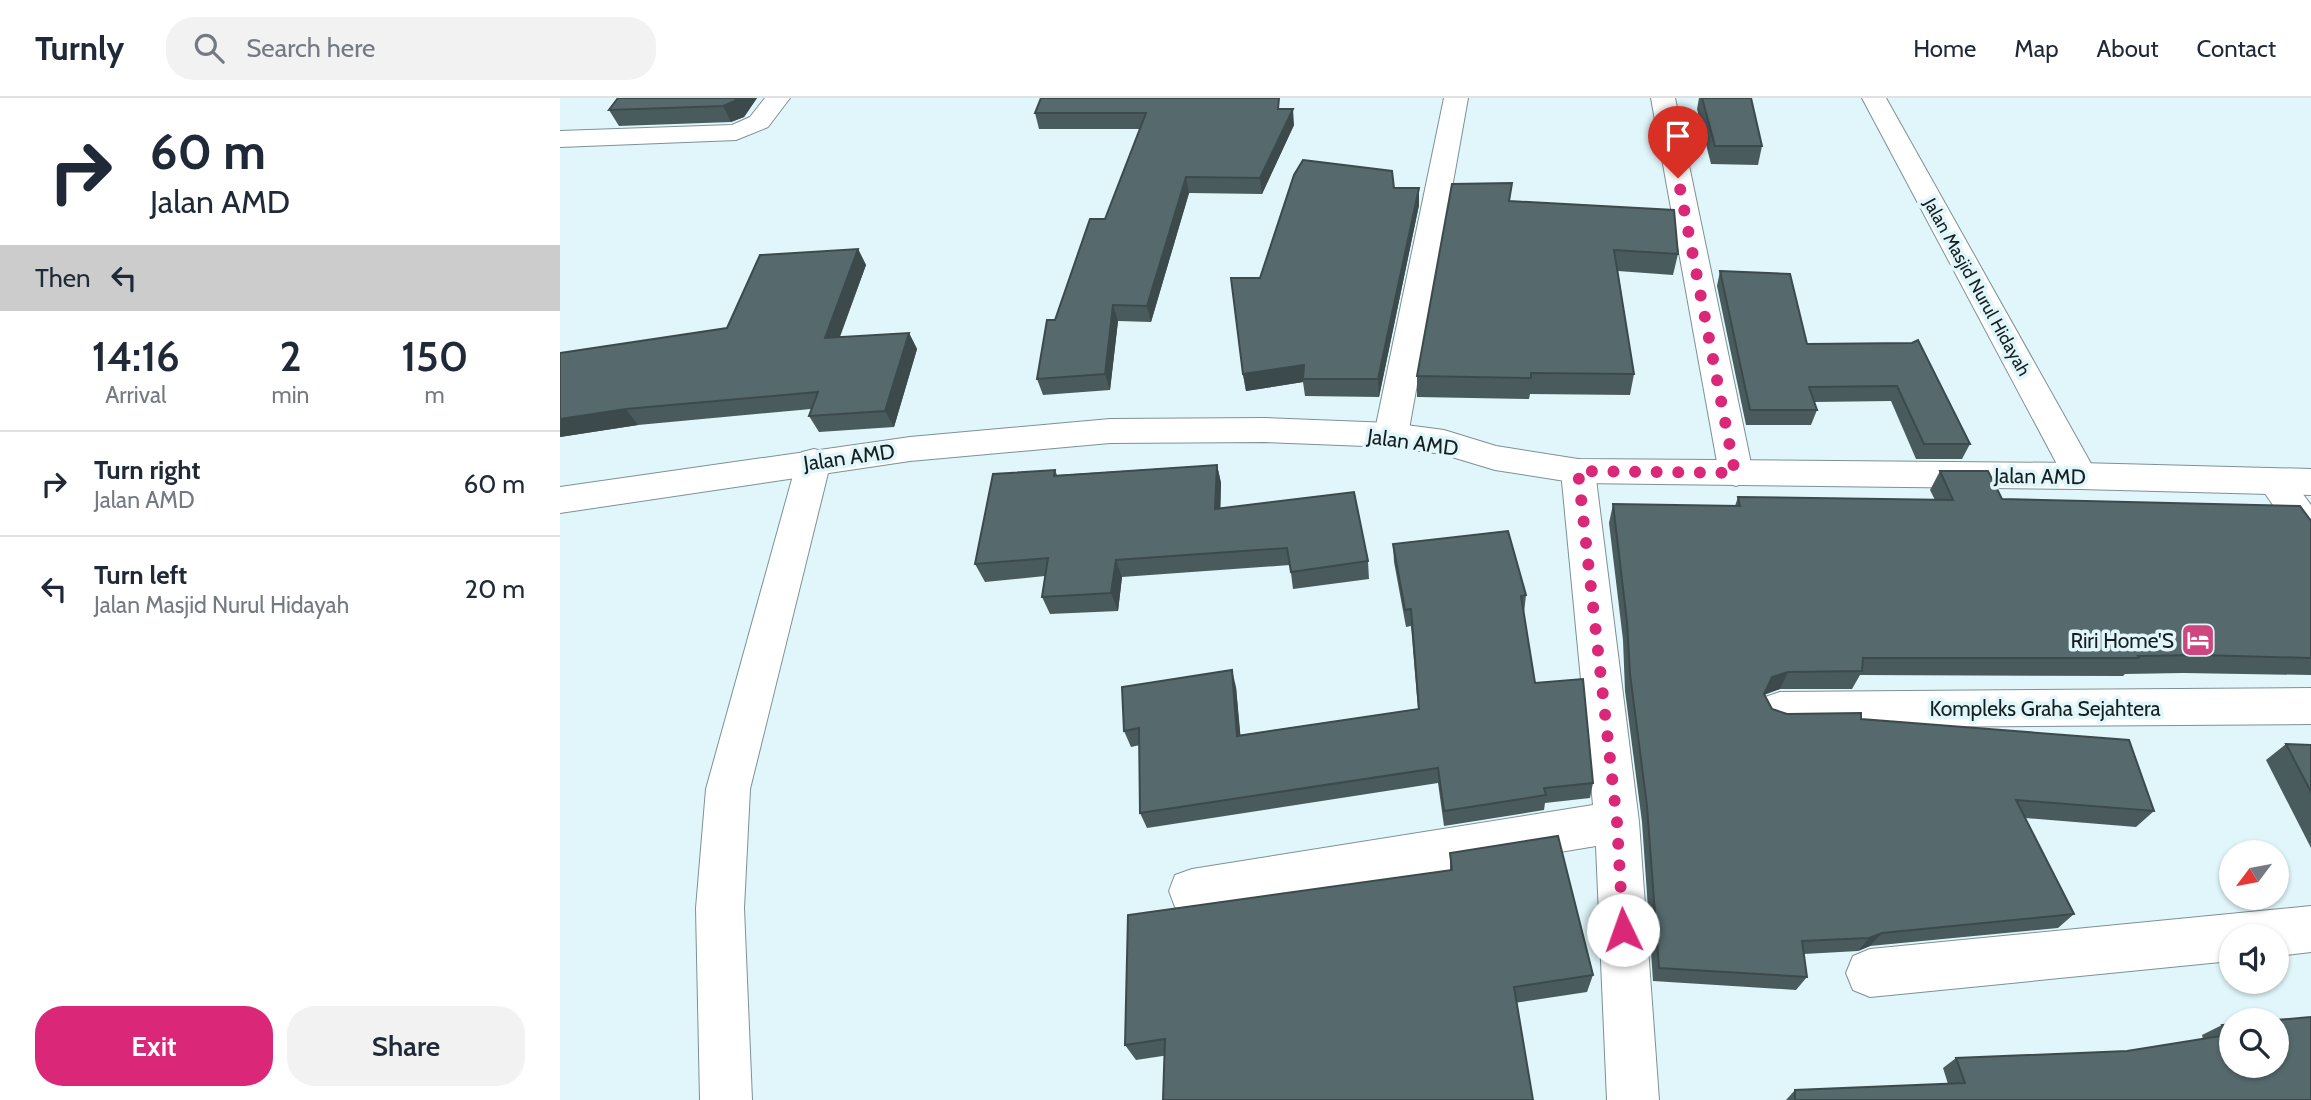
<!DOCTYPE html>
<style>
body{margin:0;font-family:Cabin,sans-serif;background:#f2f2f3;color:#1f2937;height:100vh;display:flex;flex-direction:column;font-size:26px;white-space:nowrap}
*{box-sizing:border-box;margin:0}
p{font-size:23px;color:#747a83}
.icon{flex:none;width:38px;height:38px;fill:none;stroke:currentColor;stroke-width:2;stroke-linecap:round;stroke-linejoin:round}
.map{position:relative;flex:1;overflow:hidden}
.sheet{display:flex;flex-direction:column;background:#fff;width:560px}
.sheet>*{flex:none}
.hud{background:#fff;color:#1f2937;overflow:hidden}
.needle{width:46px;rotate:238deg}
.tools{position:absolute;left:1659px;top:742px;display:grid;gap:14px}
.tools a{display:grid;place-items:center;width:70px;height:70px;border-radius:50%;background:#fff;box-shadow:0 2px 5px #0004;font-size:35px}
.pin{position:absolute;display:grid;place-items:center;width:60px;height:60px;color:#fff;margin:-72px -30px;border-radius:50% 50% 50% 0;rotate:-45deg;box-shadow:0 0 7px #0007}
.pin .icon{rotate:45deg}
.me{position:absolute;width:77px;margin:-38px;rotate:357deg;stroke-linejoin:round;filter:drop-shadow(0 0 5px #0008)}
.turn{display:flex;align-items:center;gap:24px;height:147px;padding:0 35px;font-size:32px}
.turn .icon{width:91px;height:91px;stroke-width:2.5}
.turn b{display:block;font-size:49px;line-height:60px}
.then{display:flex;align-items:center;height:66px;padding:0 35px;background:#0003;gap:14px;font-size:26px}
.eta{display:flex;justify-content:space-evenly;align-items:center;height:119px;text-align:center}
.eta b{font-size:42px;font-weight:600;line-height:49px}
.button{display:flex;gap:14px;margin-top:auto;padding:14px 35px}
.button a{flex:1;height:80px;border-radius:28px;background:#db2777;color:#fff;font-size:28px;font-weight:600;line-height:80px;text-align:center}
.button a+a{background:#f2f2f3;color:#1f2937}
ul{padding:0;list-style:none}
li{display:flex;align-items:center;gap:21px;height:105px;padding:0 35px;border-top:2px solid #e0e1e3}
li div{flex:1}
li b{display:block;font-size:26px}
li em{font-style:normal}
header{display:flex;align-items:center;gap:42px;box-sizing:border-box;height:98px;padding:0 35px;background:#fff;border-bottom:2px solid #e0e1e3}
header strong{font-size:33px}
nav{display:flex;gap:38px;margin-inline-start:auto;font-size:24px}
.search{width:490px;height:63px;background:#f2f2f3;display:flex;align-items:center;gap:18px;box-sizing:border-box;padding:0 24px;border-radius:28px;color:#747a83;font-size:26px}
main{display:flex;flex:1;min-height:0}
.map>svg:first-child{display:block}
</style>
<header>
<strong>Turnly</strong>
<div class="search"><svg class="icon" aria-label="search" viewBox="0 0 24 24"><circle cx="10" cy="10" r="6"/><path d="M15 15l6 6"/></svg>Search here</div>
<nav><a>Home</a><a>Map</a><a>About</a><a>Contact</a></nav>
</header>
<main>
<section class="sheet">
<div class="hud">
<div class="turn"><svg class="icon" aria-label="right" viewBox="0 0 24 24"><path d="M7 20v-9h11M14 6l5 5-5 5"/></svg><div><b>60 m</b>Jalan AMD</div></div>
<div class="then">Then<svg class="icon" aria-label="left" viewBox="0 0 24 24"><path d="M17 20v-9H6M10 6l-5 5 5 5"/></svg></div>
</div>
<div class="eta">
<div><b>14:16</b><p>Arrival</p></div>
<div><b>2</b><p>min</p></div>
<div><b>150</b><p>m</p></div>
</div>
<ul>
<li><svg class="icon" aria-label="right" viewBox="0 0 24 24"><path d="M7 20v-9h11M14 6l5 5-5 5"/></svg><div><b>Turn right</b><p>Jalan AMD</p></div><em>60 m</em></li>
<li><svg class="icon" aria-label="left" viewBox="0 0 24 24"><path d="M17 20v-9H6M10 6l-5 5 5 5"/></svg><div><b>Turn left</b><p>Jalan Masjid Nurul Hidayah</p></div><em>20 m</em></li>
</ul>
<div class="button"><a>Exit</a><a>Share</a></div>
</section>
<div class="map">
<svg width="1751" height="1002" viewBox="0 0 1751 1002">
<rect width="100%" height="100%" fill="#e0f6fa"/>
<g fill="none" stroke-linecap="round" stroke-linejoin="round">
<!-- minor casing -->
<g stroke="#7d9194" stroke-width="2">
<g id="minor">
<path d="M205,0H230L208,29L176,42L0,49V33L172,27L190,19Z"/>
<path d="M884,0H908L848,337L843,345L831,349L819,345L814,337Z"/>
<path d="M1091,0H1115L1193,375L1188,384L1176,388L1164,384L1159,375Z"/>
<path d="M1302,0H1326L1538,378L1532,387L1520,391L1508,387Z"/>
<path d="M254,351L266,354L271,363L190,691L184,810L192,1002H140L136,810L146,691L237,363L242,354Z"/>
<path d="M1018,361L1030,364L1035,373L1079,724L1099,1002H1047L1036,748L632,815L615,809L609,793L615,777L632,771L1033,707L1001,373L1006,364Z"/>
<path d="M1716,372L1728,376L1751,407V448L1738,444L1698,385L1704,376Z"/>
<path d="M1751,590V626L1220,630L1205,625L1199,612L1205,599L1220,594Z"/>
<path d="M1751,808V854L1717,858V838H1671V863L1310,899L1293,892L1286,875L1293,858L1310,851Z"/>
</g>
</g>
<!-- tertiary casing -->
<g stroke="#7d9194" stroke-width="2">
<path id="tertiary" d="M704,320L831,325L884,332L936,348L1018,361L1520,365L1751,371V397L1520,391L1018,385L935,372L882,356L831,349L704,344L550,345L350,363L0,415V389L350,339L550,321Z"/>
</g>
<!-- minor -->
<use href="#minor" fill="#fff" fill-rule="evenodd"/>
<!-- tertiary -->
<use href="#tertiary" fill="#fff" fill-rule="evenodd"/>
</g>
<!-- wall -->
<g fill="#4a5b5e">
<path d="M58,0H197L184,19L171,24L59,28L49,12Z"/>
<path d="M1139,0H1191L1202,48L1198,67L1151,66L1137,11Z"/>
<path d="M720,11L734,27L702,96L629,95L591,224L558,223L550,292L483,297L477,281L495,222L545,121L580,31H479L475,15Z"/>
<path d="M834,90L859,107L819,299L745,298L743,284L686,293L683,276L700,180Z"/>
<path d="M951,103L1118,156L1113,177L1058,173L1074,276L1070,297L970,296L969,301L857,299V278Z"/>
<path d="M298,151L306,167L280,239L349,235L357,251L334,329L259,334L249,318L251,311L78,327L0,339V255L167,230Z"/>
<path d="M1160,173L1247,246L1352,245L1410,346L1402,361H1356L1331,303L1254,304L1257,312L1251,327H1186L1157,188Z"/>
<path d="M657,367L661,385L660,411L808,463L809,481L733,491L730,467L562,479L558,513L490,516L482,499L485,478L425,484L415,466L495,372L497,377Z"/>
<path d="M1380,373L1442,401L1751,423V577L1623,575L1565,576L1563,578L1300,577L1292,591H1220L1204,596L1212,611L1227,616L1301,621L1594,713L1576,729L1465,720L1514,816L1498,830L1310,848L1298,853L1244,856L1247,879L1236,892L1093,883L1082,724L1065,593L1063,542L1049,425L1053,406L1175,408L1178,399L1375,402L1370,392Z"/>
<path d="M833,446L966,497L964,515L975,585L1033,685L1030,700L985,705L984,712L884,728L878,685L587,730L580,715V647L571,649L564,633L676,589L680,637L858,611L851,528L846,529L834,464Z"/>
<path d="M1726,646L1751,647V750L1706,662Z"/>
<path d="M890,755L1033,877L1027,894L576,962L565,947L890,773Z"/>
<path d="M1662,927L1751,1002H1226L1235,992L1388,986L1383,970L1396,960L1567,953L1643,941L1642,937Z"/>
</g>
<!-- shaded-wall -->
<g fill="#3c4a4c">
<path d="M177,0H197L184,19L171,24L163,8Z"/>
<path d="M733,11L734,27L702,96L700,80Z"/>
<path d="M626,79L629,95L591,224L587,208Z"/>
<path d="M859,90V107L819,299L818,281Z"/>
<path d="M298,151L306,167L273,256L265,240Z"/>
<path d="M553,207L558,223L550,292L545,276Z"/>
<path d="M349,235L357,251L334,329L325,313Z"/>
<path d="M744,267L743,284L686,293L683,276Z"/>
<path d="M66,311L78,327L0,339V321Z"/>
<path d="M657,367L661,385L660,429L655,411Z"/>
<path d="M556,462L562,479L558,513L551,495Z"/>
<path d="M672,572L676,589L682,654L677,638Z"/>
<path d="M1228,574L1220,591L1204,597L1212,579Z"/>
<path d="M1322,835L1310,848L1298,853L1309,840Z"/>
</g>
<!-- building -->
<g fill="#566a6d" stroke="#3c4a4c" stroke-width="2">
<path d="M58,0H177L175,3L163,8L49,12Z"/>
<path d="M481,0H719L718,11H733L700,80L626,79L587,208L553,207L545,276L477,281L487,222H495L530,121H545L586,15H475Z"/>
<path d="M1142,0H1191L1202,48H1155Z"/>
<path d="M743,62L832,73L834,90H859L818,281H743L744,267L683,276L671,180H700L734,77Z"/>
<path d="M952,85L949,103L1114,112L1118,156L1054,152L1074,276L971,275V280L857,278L892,86Z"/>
<path d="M298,151L265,240L349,235L325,313L249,318L258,294L66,311L0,321V255L167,230L200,157Z"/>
<path d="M1160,173L1230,176L1247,246L1352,245L1358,242L1410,346H1364L1337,288L1249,289L1257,312H1190Z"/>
<path d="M657,367L655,411L794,394L808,463L731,474L727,450L556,462L551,495L482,499L488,460L415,466L433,376L495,372L494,378Z"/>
<path d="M1380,373H1428L1442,401L1740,408L1751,423V560L1640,557L1578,558L1579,560H1303L1302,573L1228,574L1212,579L1204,596L1212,611L1227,616L1301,615V621L1569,642L1594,713L1456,702L1514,816L1322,835L1309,840L1242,843L1247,879L1099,870L1087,708L1070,576L1067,524L1053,406L1180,408L1178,399L1393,402Z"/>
<path d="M948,433L966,497L961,498L975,585L1023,581L1033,685L984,690L986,697L884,713L878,670L580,715L579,630L564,633L562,589L672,572L677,638L859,611L851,511L845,512L833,446Z"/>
<path d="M1726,646L1751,647V694Z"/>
<path d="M998,738L1033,877L954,889L973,1002H603L605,941L565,947L568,817L892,772L890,755Z"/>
<path d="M1751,919V1002H1235V992L1405,985L1396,960L1567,953L1667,937L1662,927L1671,926V968H1717L1716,922Z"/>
</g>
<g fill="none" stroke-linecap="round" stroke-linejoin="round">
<!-- route -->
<path stroke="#db2777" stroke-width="12" stroke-dasharray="0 21.6" d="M1063,832L1057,724L1018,373L1175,375L1118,80"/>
</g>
<!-- icons -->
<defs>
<g id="hotel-square" transform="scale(1.75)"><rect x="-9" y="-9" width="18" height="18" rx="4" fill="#ce4580" stroke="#e0f6fa"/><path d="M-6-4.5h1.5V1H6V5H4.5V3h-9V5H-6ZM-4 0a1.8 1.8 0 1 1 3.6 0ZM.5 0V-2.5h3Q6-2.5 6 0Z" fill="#fff"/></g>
</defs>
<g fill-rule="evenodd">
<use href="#hotel-square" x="1638" y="542"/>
</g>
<g text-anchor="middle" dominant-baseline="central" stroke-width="7" stroke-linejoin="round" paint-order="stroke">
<!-- far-street labels -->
<g font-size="18" fill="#161f20" stroke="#e0f6fa">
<text transform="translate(1417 189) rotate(61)">Jalan Masjid Nurul Hidayah</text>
</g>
<!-- street labels -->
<g font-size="21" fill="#161f20" stroke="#e0f6fa">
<text transform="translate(853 344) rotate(8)">Jalan AMD</text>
<text transform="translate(289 359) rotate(-8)">Jalan AMD</text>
<text transform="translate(1480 378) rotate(1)">Jalan AMD</text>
<text x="1485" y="610">Kompleks Graha Sejahtera</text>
</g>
<!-- poi labels -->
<g font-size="21" fill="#161f20" stroke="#e0f6fa" text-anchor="end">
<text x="1614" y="542">Riri Home'S</text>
</g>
</g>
</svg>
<div class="tools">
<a><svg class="needle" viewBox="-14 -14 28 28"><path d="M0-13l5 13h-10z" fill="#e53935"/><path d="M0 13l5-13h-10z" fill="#747a83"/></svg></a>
<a><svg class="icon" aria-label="sound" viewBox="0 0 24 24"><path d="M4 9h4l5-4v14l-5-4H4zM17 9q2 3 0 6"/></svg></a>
<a><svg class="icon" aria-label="search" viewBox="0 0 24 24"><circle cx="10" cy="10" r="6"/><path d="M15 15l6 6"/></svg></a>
</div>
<div class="pin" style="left:1118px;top:80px;background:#d93025"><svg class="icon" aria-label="arrive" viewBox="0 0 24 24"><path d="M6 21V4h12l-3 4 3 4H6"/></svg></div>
<svg class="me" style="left:1063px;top:832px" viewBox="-20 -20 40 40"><circle r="19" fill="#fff"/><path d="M0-13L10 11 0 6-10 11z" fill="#db2777"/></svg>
</div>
</main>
